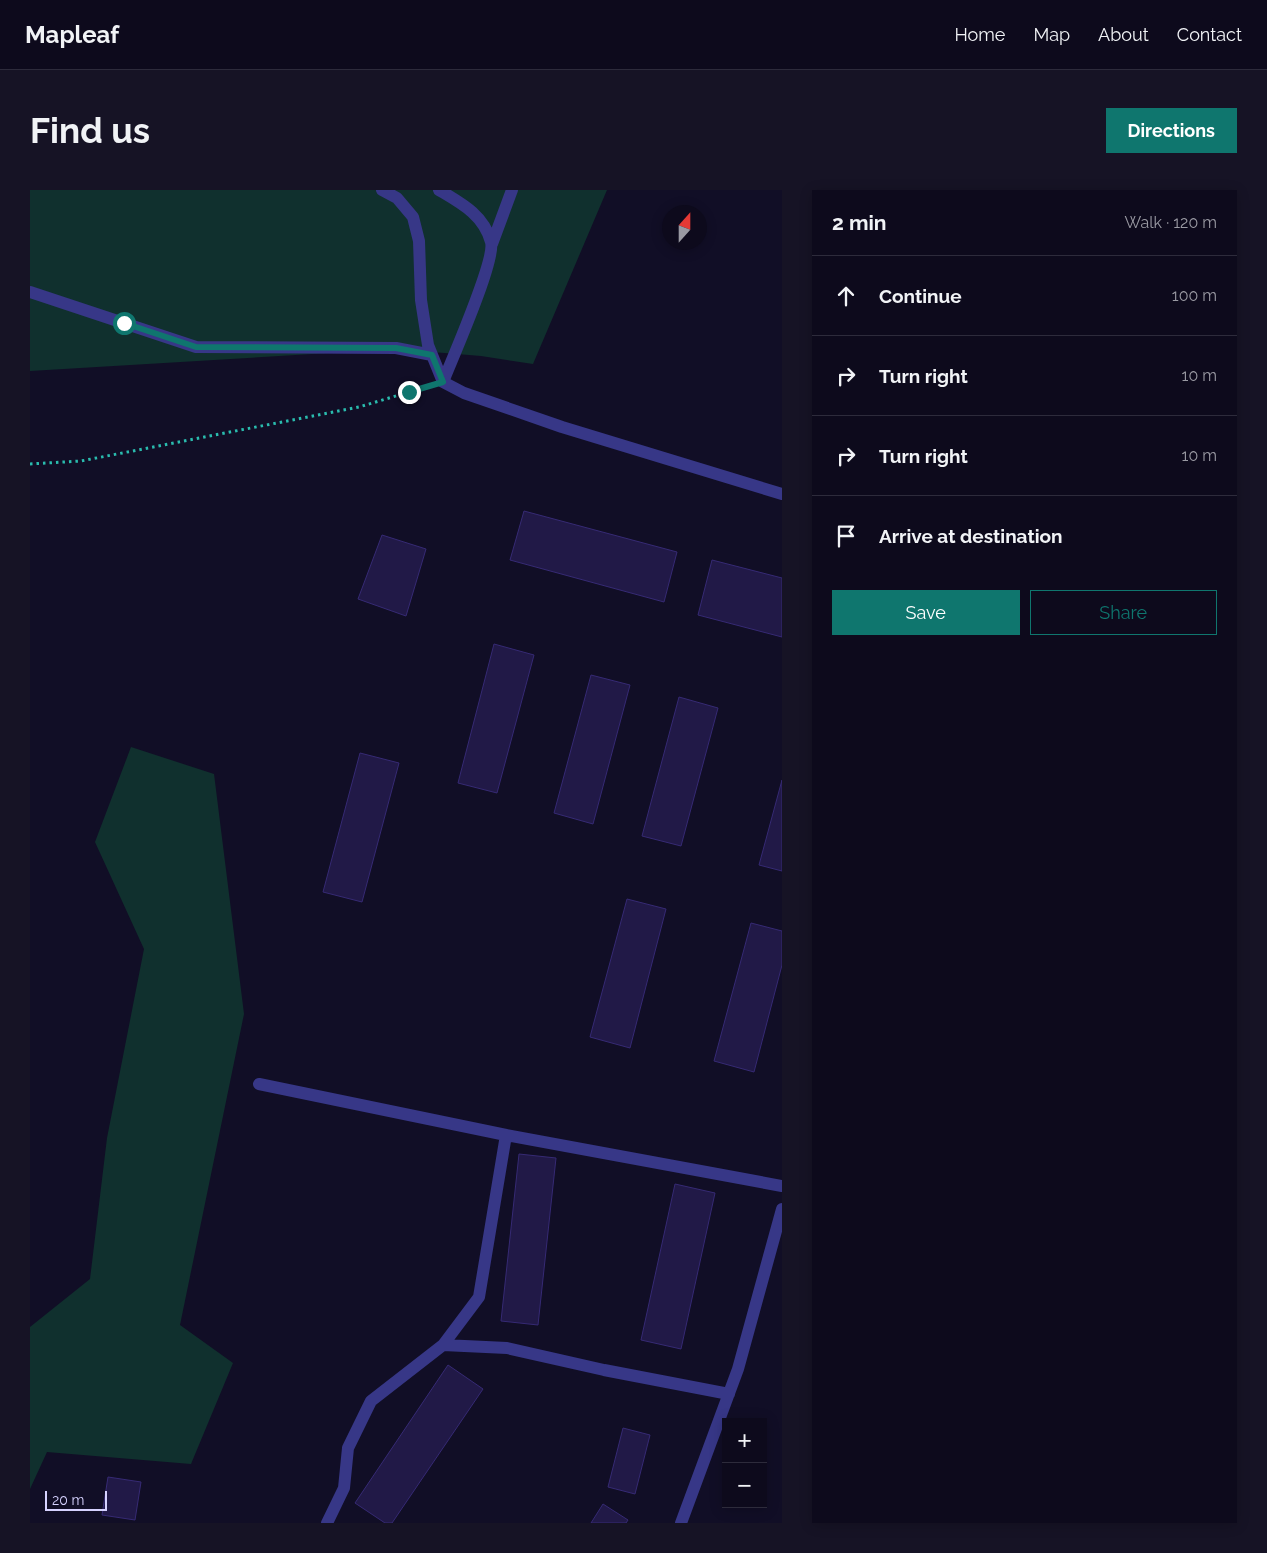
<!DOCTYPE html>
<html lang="en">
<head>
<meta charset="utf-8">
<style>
  :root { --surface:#0d0a1c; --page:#161325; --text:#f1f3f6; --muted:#9a9aa3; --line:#2d2b3b; --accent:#0f766e }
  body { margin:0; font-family:Raleway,sans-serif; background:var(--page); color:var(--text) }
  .controls { position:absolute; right:15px; bottom:15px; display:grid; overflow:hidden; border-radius:0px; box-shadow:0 2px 12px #0003 }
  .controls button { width:45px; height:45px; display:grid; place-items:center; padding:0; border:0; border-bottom:1px solid var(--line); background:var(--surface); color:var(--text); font:25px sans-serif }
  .compass { position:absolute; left:632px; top:15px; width:45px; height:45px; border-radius:50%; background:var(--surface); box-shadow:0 2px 12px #0003; rotate:21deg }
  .scale { position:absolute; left:15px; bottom:12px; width:62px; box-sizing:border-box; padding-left:5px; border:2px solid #d6d2ff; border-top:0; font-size:14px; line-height:18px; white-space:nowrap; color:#d6d2ff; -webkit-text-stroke:4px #110e26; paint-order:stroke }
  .stop { position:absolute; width:15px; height:15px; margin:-11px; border:4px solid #0f766e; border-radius:50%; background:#fff }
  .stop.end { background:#0f766e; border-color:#fff; box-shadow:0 1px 5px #0008 }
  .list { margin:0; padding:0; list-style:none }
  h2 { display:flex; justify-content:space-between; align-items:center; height:65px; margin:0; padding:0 20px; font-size:21px }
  h2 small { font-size:16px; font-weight:400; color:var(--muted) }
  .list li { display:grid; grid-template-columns:32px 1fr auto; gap:15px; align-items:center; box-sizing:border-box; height:80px; padding:0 20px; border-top:1px solid var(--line) }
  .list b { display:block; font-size:19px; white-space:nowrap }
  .list em { font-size:16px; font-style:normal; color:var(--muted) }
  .actions { display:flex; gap:10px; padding:15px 20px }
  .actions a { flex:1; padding:11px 0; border:1px solid var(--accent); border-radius:0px; text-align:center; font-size:18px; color:var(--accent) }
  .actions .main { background:var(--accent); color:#fff }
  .icon { flex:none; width:28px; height:28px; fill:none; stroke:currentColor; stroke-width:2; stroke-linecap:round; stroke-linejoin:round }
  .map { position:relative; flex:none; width:752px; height:1333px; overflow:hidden; border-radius:0px }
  header { display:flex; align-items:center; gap:30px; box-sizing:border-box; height:70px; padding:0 25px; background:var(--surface); border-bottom:1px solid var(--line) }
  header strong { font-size:24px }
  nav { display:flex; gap:28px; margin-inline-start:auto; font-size:18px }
  .intro { display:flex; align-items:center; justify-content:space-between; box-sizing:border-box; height:120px; padding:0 30px }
  h1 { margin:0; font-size:35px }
  .button { padding:12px 22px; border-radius:0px; background:var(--accent); color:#fff; font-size:18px; font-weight:700 }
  main { display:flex; gap:30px; padding:0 30px }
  aside { flex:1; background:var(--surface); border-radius:0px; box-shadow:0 2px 12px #0003 }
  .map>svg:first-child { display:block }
  .green { fill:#10302e }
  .building { fill:#211947; stroke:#362a74 }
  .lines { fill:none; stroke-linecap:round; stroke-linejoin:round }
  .path { stroke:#2abcae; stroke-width:3; stroke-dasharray:2.5 4; stroke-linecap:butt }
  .lane { stroke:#373787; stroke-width:12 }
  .street { stroke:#373787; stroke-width:12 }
  .route { stroke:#0f766e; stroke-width:6 }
</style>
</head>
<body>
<header>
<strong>Mapleaf</strong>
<nav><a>Home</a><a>Map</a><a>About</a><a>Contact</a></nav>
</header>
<div class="intro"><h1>Find us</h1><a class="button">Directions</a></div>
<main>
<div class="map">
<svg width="752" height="1333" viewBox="0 0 752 1333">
  <rect width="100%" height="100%" fill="#110e26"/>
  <path class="green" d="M0 0H577L503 174 451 166 366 159 0 181Z
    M101 557 184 584 214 824 150 1135 203 1173 161 1274 17 1262 0 1299V1137L60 1089 77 948 114 759 65 652Z"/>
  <path class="building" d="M494 321 647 362 634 412 480 370Z
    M352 345 396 359 376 426 328 409Z
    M682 370 752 388V447L668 425Z
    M464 454 504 465 467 603 428 593Z
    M561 485 600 495 563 634 524 623Z
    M649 507 688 518 651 656 612 646Z
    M330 563 369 573 332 712 293 702Z
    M752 590V681L729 675Z
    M597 709 636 719 600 858 560 847Z
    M721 733 752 741V775L724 882 684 871Z
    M489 964 526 968 508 1135 471 1131Z
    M645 994 685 1003 651 1159 611 1150Z
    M418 1175 453 1199 362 1333H355L325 1313Z
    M593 1238 620 1245 605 1304 578 1297Z
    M78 1287 111 1292 105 1330 72 1325Z
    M573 1314 598 1330 596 1333H561Z"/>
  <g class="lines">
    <path class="path" d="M0 274 51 271 329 217 399 196"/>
    <path class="lane" d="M352 0 367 8 383 27 389 51 391 110 398 155 413 192 434 203 532 237 752 304
      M409 0C431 13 454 25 461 52 466 70 422 169 413 192
      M462 54 482 0
      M0 102 166 157 366 158 402 165"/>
    <path class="street" d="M229 894 476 945 449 1107 413 1155 341 1211 318 1258 314 1298 297 1333
      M476 945 752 996
      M413 1155 477 1158 574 1180 699 1204
      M651 1333 708 1179 752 1019"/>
  </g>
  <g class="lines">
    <path class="route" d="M94 133 166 157 366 158 402 165 413 192 379 202"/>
  </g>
</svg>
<div class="controls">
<button>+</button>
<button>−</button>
</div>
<svg class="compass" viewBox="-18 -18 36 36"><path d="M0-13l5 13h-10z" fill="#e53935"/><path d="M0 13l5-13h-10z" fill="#9a9aa3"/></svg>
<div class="scale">20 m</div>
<div class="stop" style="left:94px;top:133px"></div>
<div class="stop end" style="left:379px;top:202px"></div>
</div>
<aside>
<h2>2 min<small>Walk · 120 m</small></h2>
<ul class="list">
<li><svg class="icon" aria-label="ahead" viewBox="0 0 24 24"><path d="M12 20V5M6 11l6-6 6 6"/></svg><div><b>Continue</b></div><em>100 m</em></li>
<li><svg class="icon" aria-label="right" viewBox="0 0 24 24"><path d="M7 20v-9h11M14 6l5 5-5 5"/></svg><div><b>Turn right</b></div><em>10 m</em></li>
<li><svg class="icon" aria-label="right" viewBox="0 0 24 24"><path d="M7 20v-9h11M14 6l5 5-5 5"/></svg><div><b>Turn right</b></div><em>10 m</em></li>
<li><svg class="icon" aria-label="arrive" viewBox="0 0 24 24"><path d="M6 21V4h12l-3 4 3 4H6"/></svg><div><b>Arrive at destination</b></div></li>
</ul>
<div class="actions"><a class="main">Save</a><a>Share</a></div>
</aside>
</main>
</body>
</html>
